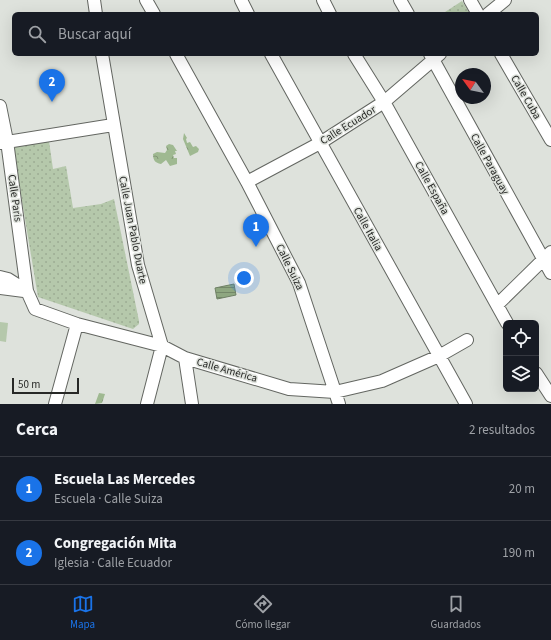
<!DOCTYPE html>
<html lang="es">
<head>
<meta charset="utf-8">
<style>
  :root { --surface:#171b24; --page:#242831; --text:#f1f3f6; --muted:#9ea1a6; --line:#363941; --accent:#1a73e8 }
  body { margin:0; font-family:"Source Sans 3",sans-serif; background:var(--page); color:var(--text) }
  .controls { position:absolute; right:12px; bottom:12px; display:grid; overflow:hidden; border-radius:6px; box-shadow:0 4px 16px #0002 }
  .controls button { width:36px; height:36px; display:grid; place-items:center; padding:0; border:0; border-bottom:1px solid var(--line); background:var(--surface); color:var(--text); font:20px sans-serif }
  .compass { position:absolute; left:455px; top:68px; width:36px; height:36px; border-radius:50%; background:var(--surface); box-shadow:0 4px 16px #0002; rotate:303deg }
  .scale { position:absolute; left:12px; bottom:10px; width:67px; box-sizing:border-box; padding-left:4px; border:2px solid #272826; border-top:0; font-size:11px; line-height:14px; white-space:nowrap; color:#272826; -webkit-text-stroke:3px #dee2dc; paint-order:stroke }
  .you { position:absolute; left:244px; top:278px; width:14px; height:14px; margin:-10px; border:3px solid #fff; border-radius:50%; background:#1a73e8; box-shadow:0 0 0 6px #1a73e833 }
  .badge { display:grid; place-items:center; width:26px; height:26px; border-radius:50%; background:var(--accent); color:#fff; font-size:13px; font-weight:700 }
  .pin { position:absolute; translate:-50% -33px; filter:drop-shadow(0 1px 2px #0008) }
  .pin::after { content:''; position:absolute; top:21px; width:14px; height:12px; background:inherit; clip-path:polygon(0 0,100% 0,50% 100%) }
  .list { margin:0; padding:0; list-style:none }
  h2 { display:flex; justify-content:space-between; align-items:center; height:52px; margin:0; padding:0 16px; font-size:17px }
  h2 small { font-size:13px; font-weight:400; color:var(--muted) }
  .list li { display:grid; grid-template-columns:26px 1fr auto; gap:12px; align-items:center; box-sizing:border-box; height:64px; padding:0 16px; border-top:1px solid var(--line) }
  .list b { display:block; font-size:15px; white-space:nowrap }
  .list p { margin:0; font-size:13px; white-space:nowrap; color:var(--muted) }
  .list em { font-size:13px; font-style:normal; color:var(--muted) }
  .icon { flex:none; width:22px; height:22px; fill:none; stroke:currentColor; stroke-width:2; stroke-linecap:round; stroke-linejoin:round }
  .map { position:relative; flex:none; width:551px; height:404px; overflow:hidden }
  .search { position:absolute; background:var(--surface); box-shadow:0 4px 16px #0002; left:12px; right:12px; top:12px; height:44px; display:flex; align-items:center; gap:10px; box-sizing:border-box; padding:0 14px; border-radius:6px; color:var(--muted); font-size:15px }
  .sheet { height:180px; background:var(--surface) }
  nav { display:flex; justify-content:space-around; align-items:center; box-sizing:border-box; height:56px; border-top:1px solid var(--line); background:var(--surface); font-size:11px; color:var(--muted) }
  nav a { display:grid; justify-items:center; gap:2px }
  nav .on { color:var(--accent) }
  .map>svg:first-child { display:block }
  .grass { fill:url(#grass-dots) }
  .forest { fill:url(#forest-crowns) }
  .park { fill:#b5c8ab }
  .water { fill:url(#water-rules); stroke:#6f8165 }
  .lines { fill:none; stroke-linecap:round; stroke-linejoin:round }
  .minor-casing { stroke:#636661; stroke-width:14 }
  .minor { stroke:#fff; stroke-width:12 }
  .labels { text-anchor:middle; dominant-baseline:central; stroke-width:3; stroke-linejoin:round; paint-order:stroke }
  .street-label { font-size:11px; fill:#272826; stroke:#dee2dc }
</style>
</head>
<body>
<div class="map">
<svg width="551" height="404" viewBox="0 0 551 404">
  <defs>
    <pattern id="grass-dots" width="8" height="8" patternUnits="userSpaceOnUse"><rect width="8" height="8" fill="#b5c8ab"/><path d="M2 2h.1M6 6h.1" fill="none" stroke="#9cac93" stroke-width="1.8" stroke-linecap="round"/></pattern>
    <pattern id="forest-crowns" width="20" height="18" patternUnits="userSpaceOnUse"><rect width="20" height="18" fill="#9fb991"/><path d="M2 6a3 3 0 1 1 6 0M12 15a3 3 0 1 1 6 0" fill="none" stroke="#829676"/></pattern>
    <pattern id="water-rules" width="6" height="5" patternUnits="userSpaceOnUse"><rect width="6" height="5" fill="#8ea780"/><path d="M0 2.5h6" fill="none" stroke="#748869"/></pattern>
  </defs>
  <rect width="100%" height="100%" fill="#dee2dc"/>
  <path class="grass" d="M462 1 470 14H446L445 12Z
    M49 141 53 169 66 166 73 208 101 204 114 199 139 321V324L133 329 38 297 13 147Z"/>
  <path class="forest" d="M184 133 187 138 186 139 187 143 190 142 193 147 196 146 199 149 198 152 190 156 183 139Z
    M169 144 173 145 177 151H175L176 154 173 155 174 158H177V164L170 166 166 160 161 164C155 163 153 160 153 154L157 152 165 153 167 150 166 146Z
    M99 393 105 394 102 403 95 404Z"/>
  <path class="park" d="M0 322 8 323 6 342 0 341Z"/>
  <path class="water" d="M234 284 236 295 217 299 215 288Z"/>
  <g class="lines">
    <defs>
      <path id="minor" d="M94 0 96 14
        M146 0 154 14
        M241 0 248 14
        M323 0 330 14
        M400 0 408 14
        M470 0 478 14
        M488 14 505 0
        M102 54 138 265 162 346 147 404
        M176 54 247 182 299 283 339 404
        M271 54 466 404
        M354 54 384 102 507 323
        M430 54 551 273
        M501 54 551 140
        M0 106 7 141 27 291 35 309 77 324 162 346 185 358 289 389 335 392 382 381 439 356 467 340
        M0 143 113 125
        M247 182 320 143 384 102 440 54
        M0 277 8 279 27 291
        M0 288 24 291
        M497 305 551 252
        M185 358 192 404
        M536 373 551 396
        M55 404 77 324"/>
    </defs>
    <use href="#minor" class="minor-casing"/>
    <use href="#minor" class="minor"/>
  </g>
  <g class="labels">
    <g class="street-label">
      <text transform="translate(526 97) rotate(60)">Calle Cuba</text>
      <text transform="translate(348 125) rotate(-32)">Calle Ecuador</text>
      <text transform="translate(490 164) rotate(61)">Calle Paraguay</text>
      <text transform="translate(432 188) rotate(61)">Calle España</text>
      <text transform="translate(15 198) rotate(82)">Calle Paris</text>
      <text transform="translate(368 229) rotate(61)">Calle Italia</text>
      <text transform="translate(133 230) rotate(79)">Calle Juan Pablo Duarte</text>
      <text transform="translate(290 267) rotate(64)">Calle Suiza</text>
      <text transform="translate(227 370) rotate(16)">Calle América</text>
    </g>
  </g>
</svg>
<div class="controls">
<button><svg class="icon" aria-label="locate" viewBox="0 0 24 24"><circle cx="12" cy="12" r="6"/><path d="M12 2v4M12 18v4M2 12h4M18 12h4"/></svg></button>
<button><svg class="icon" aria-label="layers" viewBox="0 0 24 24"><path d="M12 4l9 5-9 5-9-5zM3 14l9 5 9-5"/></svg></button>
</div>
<svg class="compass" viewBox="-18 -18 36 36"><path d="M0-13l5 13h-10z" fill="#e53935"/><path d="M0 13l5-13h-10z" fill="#9ea1a6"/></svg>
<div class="scale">50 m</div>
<div class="you"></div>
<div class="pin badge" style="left:256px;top:247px">1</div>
<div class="pin badge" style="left:52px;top:102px">2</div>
<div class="search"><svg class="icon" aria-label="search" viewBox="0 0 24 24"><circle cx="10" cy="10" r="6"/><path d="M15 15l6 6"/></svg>Buscar aquí</div>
</div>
<section class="sheet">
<h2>Cerca<small>2 resultados</small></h2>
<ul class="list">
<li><span class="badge">1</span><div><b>Escuela Las Mercedes</b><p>Escuela · Calle Suiza</p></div><em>20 m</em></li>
<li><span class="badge">2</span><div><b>Congregación Mita</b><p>Iglesia · Calle Ecuador</p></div><em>190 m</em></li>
</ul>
</section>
<nav>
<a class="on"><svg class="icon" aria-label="map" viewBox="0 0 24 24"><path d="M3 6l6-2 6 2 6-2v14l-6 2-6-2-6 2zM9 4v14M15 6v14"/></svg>Mapa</a>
<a><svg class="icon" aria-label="directions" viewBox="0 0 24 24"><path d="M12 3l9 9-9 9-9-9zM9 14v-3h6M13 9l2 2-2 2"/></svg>Cómo llegar</a>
<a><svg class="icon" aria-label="saved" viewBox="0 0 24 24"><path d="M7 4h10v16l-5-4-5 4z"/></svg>Guardados</a>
</nav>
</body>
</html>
